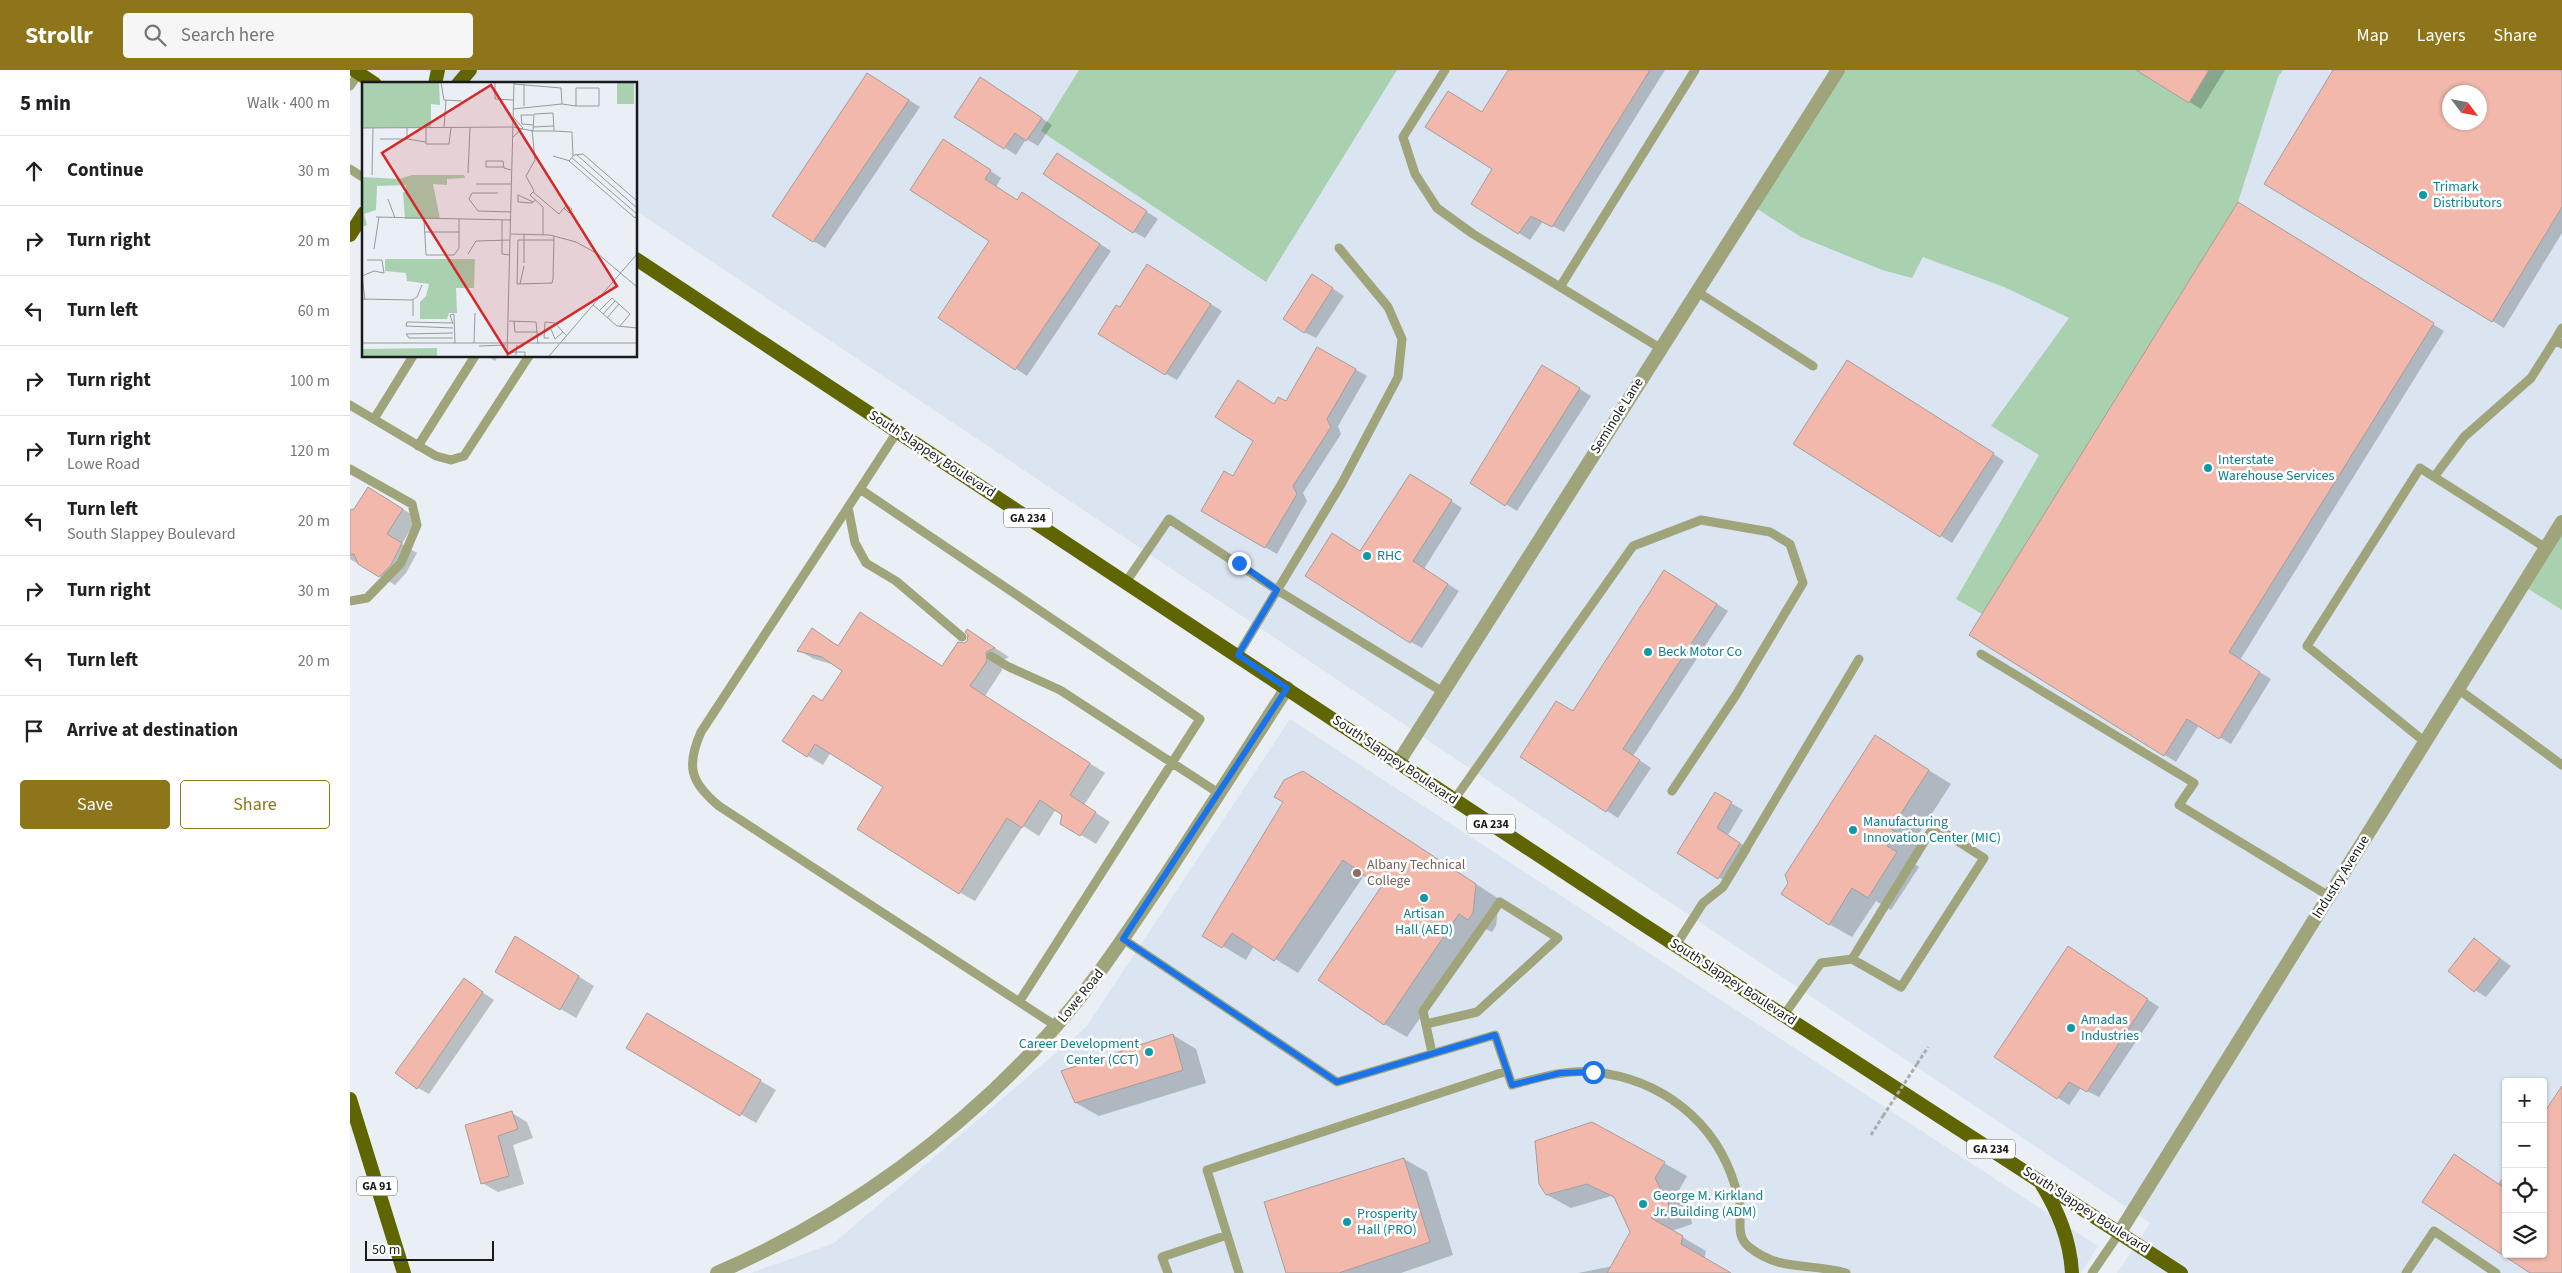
<!DOCTYPE html>
<html lang="en">
<head>
<meta charset="utf-8">
<style>
  :root { --surface:#fff; --page:#f6f6f6; --text:#202124; --muted:#757577; --line:#e0e0e0; --accent:#8e751a }
  body { margin:0; font-family:"Source Sans 3",sans-serif; background:var(--page); color:var(--text) }
  .controls { position:absolute; right:15px; bottom:15px; display:grid; overflow:hidden; border-radius:5px; box-shadow:0 1px 4px #0004 }
  .controls button { width:45px; height:45px; display:grid; place-items:center; padding:0; border:0; border-bottom:1px solid var(--line); background:var(--surface); color:var(--text); font:25px sans-serif }
  .compass { position:absolute; left:2092px; top:15px; width:45px; height:45px; border-radius:50%; background:var(--surface); box-shadow:0 1px 4px #0004; rotate:122deg }
  .scale { position:absolute; left:15px; bottom:12px; width:129px; box-sizing:border-box; padding-left:5px; border:2px solid #181a1c; border-top:0; font-size:14px; line-height:18px; white-space:nowrap; color:#181a1c; -webkit-text-stroke:4px #fff; paint-order:stroke }
  .stop { position:absolute; width:15px; height:15px; margin:-11px; border:4px solid #1a73e8; border-radius:50%; background:#fff }
  .stop.end { background:#1a73e8; border-color:#fff; box-shadow:0 1px 5px #0008 }
  .list { margin:0; padding:0; list-style:none }
  h2 { display:flex; justify-content:space-between; align-items:center; height:65px; margin:0; padding:0 20px; font-size:21px }
  h2 small { font-size:16px; font-weight:400; color:var(--muted) }
  .list li { display:grid; grid-template-columns:32px 1fr auto; gap:15px; align-items:center; box-sizing:border-box; height:70px; padding:0 20px; border-top:1px solid var(--line) }
  .list b { display:block; font-size:19px; white-space:nowrap }
  .list p { margin:0; font-size:16px; white-space:nowrap; color:var(--muted) }
  .list em { font-size:16px; font-style:normal; color:var(--muted) }
  .actions { display:flex; gap:10px; padding:15px 20px }
  .actions a { flex:1; padding:11px 0; border:1px solid var(--accent); border-radius:5px; text-align:center; font-size:18px; color:var(--accent) }
  .actions .main { background:var(--accent); color:#fff }
  .icon { flex:none; width:28px; height:28px; fill:none; stroke:currentColor; stroke-width:2; stroke-linecap:round; stroke-linejoin:round }
  .map { position:relative; flex:none; width:2212px; height:1203px; overflow:hidden }
  header { display:flex; align-items:center; gap:30px; box-sizing:border-box; height:70px; padding:0 25px; background:var(--accent); color:#fff }
  header strong { font-size:24px }
  nav { display:flex; gap:28px; margin-inline-start:auto; font-size:18px }
  .search { width:350px; height:45px; background:var(--page); display:flex; align-items:center; gap:12px; box-sizing:border-box; padding:0 18px; border-radius:5px; color:var(--muted); font-size:19px }
  main { display:flex }
  aside { flex:1; background:var(--surface) }
  .map>svg:first-child { display:block }
  .built { fill:#dbe5f2; fill-rule:evenodd }
  .green { fill:#a9d1af }
  .shadow { fill:#0003; fill-rule:evenodd }
  .building { fill:#f1b8ab; stroke:#a69d9b; fill-rule:evenodd }
  .lines { fill:none; stroke-linecap:round; stroke-linejoin:round }
  .path { stroke:#a7acb1; stroke-width:3; stroke-dasharray:4 2.5; stroke-linecap:butt }
  .service { stroke:#9fa47b; stroke-width:9 }
  .minor { stroke:#9fa47b; stroke-width:14 }
  .primary { stroke:#5f6500; stroke-width:14 }
  .path-bridge { stroke:#a7acb1; stroke-width:3; stroke-dasharray:4 2.5; stroke-linecap:butt }
  .route { stroke:#1a73e8; stroke-width:6 }
  .culture-dot { fill:#0f9aa8; stroke:#fff; stroke-width:2 }
  .education-dot { fill:#8d6e63; stroke:#fff; stroke-width:2 }
  .labels { text-anchor:middle; dominant-baseline:central; stroke-width:5; stroke-linejoin:round; paint-order:stroke }
  .shield { fill:#fff; stroke:#5d5f60; stroke-width:1 }
  .shield-label { font-size:12px; font-weight:bold; fill:#181a1c }
  .culture-label { font-size:14px; fill:#0d838f; stroke:#fff; text-anchor:start }
  .street-label { font-size:14px; fill:#181a1c; stroke:#fff }
  .education-label { font-size:14px; fill:#785e54; stroke:#fff; text-anchor:start }
  .inset-road { fill:none; stroke:#959a9e; stroke-width:1 }
  .view { fill:#d62828; fill-opacity:0.15; stroke:#d62828; stroke-width:2.5 }
  .inset-edge { fill:none; stroke:#181a1c; stroke-width:2.5 }
</style>
</head>
<body>
<header>
<strong>Strollr</strong>
<div class="search"><svg class="icon" aria-label="search" viewBox="0 0 24 24"><circle cx="10" cy="10" r="6"/><path d="M15 15l6 6"/></svg>Search here</div>
<nav><a>Map</a><a>Layers</a><a>Share</a></nav>
</header>
<main>
<aside>
<h2>5 min<small>Walk · 400 m</small></h2>
<ul class="list">
<li><svg class="icon" aria-label="ahead" viewBox="0 0 24 24"><path d="M12 20V5M6 11l6-6 6 6"/></svg><div><b>Continue</b></div><em>30 m</em></li>
<li><svg class="icon" aria-label="right" viewBox="0 0 24 24"><path d="M7 20v-9h11M14 6l5 5-5 5"/></svg><div><b>Turn right</b></div><em>20 m</em></li>
<li><svg class="icon" aria-label="left" viewBox="0 0 24 24"><path d="M17 20v-9H6M10 6l-5 5 5 5"/></svg><div><b>Turn left</b></div><em>60 m</em></li>
<li><svg class="icon" aria-label="right" viewBox="0 0 24 24"><path d="M7 20v-9h11M14 6l5 5-5 5"/></svg><div><b>Turn right</b></div><em>100 m</em></li>
<li><svg class="icon" aria-label="right" viewBox="0 0 24 24"><path d="M7 20v-9h11M14 6l5 5-5 5"/></svg><div><b>Turn right</b><p>Lowe Road</p></div><em>120 m</em></li>
<li><svg class="icon" aria-label="left" viewBox="0 0 24 24"><path d="M17 20v-9H6M10 6l-5 5 5 5"/></svg><div><b>Turn left</b><p>South Slappey Boulevard</p></div><em>20 m</em></li>
<li><svg class="icon" aria-label="right" viewBox="0 0 24 24"><path d="M7 20v-9h11M14 6l5 5-5 5"/></svg><div><b>Turn right</b></div><em>30 m</em></li>
<li><svg class="icon" aria-label="left" viewBox="0 0 24 24"><path d="M17 20v-9H6M10 6l-5 5 5 5"/></svg><div><b>Turn left</b></div><em>20 m</em></li>
<li><svg class="icon" aria-label="arrive" viewBox="0 0 24 24"><path d="M6 21V4h12l-3 4 3 4H6"/></svg><div><b>Arrive at destination</b></div></li>
</ul>
<div class="actions"><a class="main">Save</a><a>Share</a></div>
</aside>
<div class="map">
<svg width="2212" height="1203" viewBox="0 0 2212 1203">
  <rect width="100%" height="100%" fill="#e9eff5"/>
  <path class="built" d="M75 0H2212V452L2173 515 2212 540V1203H1767L1800 1153 286 141V14H96ZM2100 22H2130V52H2100ZM2156 1012H2193V1184H2156Z
    M940 649 1748 1176 1731 1203H401L484 1173 736 957Z"/>
  <path class="green" d="M729 0H1047L916 212 691 61Z
    M1488 0H1786L1839 33 1859 0H1933L1928 7 1888 132 1632 544 1606 529 1689 385 1641 356 1719 248 1654 217 1573 187 1562 208 1532 200 1451 167 1401 135Z
    M2212 452V540L2172 515Z"/>
  <path class="shadow" d="M1159 0H1315L1214 162 1193 151 1180 170 1123 134 1144 99 1132 43Z
    M1788 0H1875L1851 39Z
    M1984 0H2212V163L2154 258 1916 113ZM2100 22H2130V52H2100Z
    M529 11 570 37 475 178 463 171Z
    M642 15 702 55 688 76 676 69 666 85 606 46Z
    M605 77 651 108 646 117 667 131 673 123 761 181 677 306 589 248 641 171Z
    M719 91 808 149 795 168 784 162Z
    M1900 140 2094 261 1890 590 1921 609 1881 674 1849 655 1826 692 1621 564Z
    M809 202 872 241 827 310 816 304 771 239Z
    M974 213 994 226 966 268 954 262Z
    M968 278 1017 306 988 356 991 364 953 423 957 431 927 484 852 441 883 407 925 335 936 333Z
    M137 286H148L145 291Z
    M1509 298 1654 391 1602 473 1445 373Z
    M1204 303 1241 326 1167 441 1156 434Z
    M1072 412 1112 438 1074 499 1109 521 1072 578 1061 572 1011 482Z
    M34 427 67 448 52 474 67 483 56 503 45 515 0 489V441Z
    M1326 508 1378 541 1283 686 1301 698 1268 748 1172 686 1223 642Z
    M510 543 593 597 618 571 617 560 659 587 651 591 652 600 635 626 755 703 734 735 760 752 746 774 711 753 714 744 706 739 689 766 673 756 625 831 609 822 535 717 481 682 473 695 458 686 473 632 494 601 485 595 464 589 448 580 463 559 489 576Z
    M1525 667 1601 714 1563 773 1568 776 1559 790 1569 797 1541 840 1526 831 1502 867 1479 854Z
    M953 702 1149 829 1146 856 1142 862 1132 857 1057 967 1034 954 1033 816 1015 804 948 903 904 876 896 890 854 865Z
    M1366 724 1393 740 1378 765 1401 780 1380 814 1329 783Z
    M2125 870 2161 896 2136 927 2125 920Z
    M181 877 244 916 226 948 147 901Z
    M1719 877 1809 937 1749 1027 1731 1018 1719 1035 1708 1028Z
    M114 910 144 930 79 1024 68 1018Z
    M297 944 426 1020 406 1053 278 978Z
    M823 965 846 979 856 1013 749 1046 726 1033Z
    M2212 1018V1203H2182L2074 1131 2148 1114 2156 1103V1184H2193Z
    M162 1043 177 1052 183 1068 163 1075 174 1114 148 1122 132 1113 116 1056Z
    M1054 1089 1077 1102 1103 1185 1051 1203H937Z
    M1314 1093 1337 1106 1328 1122 1334 1134 1340 1138 1342 1154 1322 1161 1356 1181 1354 1189 1379 1203H1228L1263 1196 1281 1162 1265 1129 1261 1126 1221 1138 1197 1125Z"/>
  <path class="building" d="M1158 0H1300L1202 157 1181 146 1168 164 1121 134 1142 99 1075 57 1098 21 1132 42Z
    M1786 0H1859L1839 33Z
    M1983 0H2212V137L2142 252 1914 114ZM2100 22H2130V52H2100Z
    M517 3 559 30 463 172 422 146Z
    M630 7 692 48 676 71 665 63 654 79 604 47Z
    M593 69 641 100 635 109 667 130 672 122 750 174 665 300 588 248 639 171 560 120Z
    M707 83 797 141 783 163 693 104Z
    M1888 132 2084 253 1879 582 1910 602 1869 669 1837 649 1814 686 1619 565Z
    M797 194 861 234 815 305 748 264 766 235 770 237Z
    M962 204 983 218 954 263 933 249Z
    M967 277 1006 299 977 349 981 357 943 416 947 424 915 478 851 441 874 401 883 406 903 371 865 347 888 310 924 334 928 327 936 331Z
    M1497 290 1644 383 1590 467 1443 374Z
    M1192 295 1230 318 1155 436 1120 413Z
    M1060 404 1102 430 1063 491 1098 514 1060 573 955 506 982 463 1010 481Z
    M18 417 53 439 37 464 52 473 41 495 29 507 8 494 4 484 0 485V440L4 439Z
    M1314 500 1367 534 1273 679 1290 690 1256 742 1170 687 1206 631 1223 641Z
    M510 542 592 596 608 572 614 573 617 571 618 565 615 562 617 559 645 578 636 582 637 591 620 616 740 693 720 725 746 742 730 766 710 754 712 745 690 730 672 758 657 748 609 824 507 759 533 717 465 674 457 687 432 671 463 625 472 631 492 601 472 587 447 581 462 558 488 576Z
    M1525 665 1579 700 1541 759 1546 762 1537 776 1547 782 1518 828 1502 818 1479 855 1431 824 1438 813 1435 805Z
    M953 701 1126 814 1123 843 1118 850 1109 844 1034 955 968 910 1031 817 993 790 924 891 882 863 872 878 852 866 933 732 924 727 934 710Z
    M1365 722 1382 732 1367 758 1390 773 1368 809 1327 783Z
    M165 866 229 906 210 940 145 902Z
    M2124 868 2150 889 2124 922 2098 901Z
    M1718 876 1798 929 1737 1022 1719 1012 1707 1029 1644 987Z
    M114 908 133 922 67 1019 45 1003Z
    M297 943 411 1010 390 1046 276 978Z
    M823 964 833 1000 725 1033 711 1001Z
    M2212 1016V1203H2180L2072 1132 2104 1084 2156 1119V1184H2193V1044Z
    M162 1041 168 1059 148 1066 159 1106 131 1114 115 1055Z
    M1242 1052 1315 1092 1305 1108 1311 1120 1317 1123 1319 1141 1301 1148 1333 1166 1331 1174 1381 1203H1257L1280 1162 1264 1127 1237 1114 1196 1125 1189 1114 1185 1071Z
    M1054 1088 1080 1172 989 1203H936L914 1132Z"/>
  <g class="lines">
    <path class="path" d="M1567 994 1578 977
      M1521 1065 1533 1046"/>
    <path class="service" d="M1095 0 1053 67 1065 104 1087 138 1123 164 1310 278
      M0 16 9 3
      M0 99 14 108
      M1210 217 1345 0
      M1346 221 1463 296
      M2205 270 2212 258
      M0 335 86 386 101 390 114 386 179 286
      M24 349 63 286
      M68 376 125 286
      M0 399 62 434 67 455 51 493 17 528 0 531
      M2084 407 2114 367 2181 308 2205 270 2212 274
      M510 419 547 362
      M498 437 505 473 516 493 546 511 612 567
      M776 512 819 449 927 520 1093 622
      M1631 584 1844 713 1829 735 1979 826
      M888 585 992 413 1048 307 1052 269 1038 237 989 178
      M641 586 657 596 710 620 870 724
      M2108 619 2212 695
      M2075 672 1957 576 2070 398 2196 478
      M1104 730 1283 476 1351 450 1420 462 1440 474 1453 513 1386 625 1322 721
      M773 869 987 1012 1145 965 1162 1015C1188 1008 1216 999 1244 1002 1311 1009 1366 1051 1385 1116 1387 1122 1390 1129 1390 1135 1392 1150 1385 1166 1399 1177 1432 1203 1459 1192 1496 1203
      M1326 875 1353 833 1373 817 1509 589
      M669 932 850 649 510 419 351 662C336 696 340 712 369 736L706 956
      M1434 945 1471 893 1502 889 1551 917 1634 788 1584 756 1502 889
      M1076 954 1127 942 1208 868 1150 832 1073 941 1082 983
      M818 1203 812 1187 877 1165
      M889 1203 857 1100 1157 1001
      M1742 1203 1770 1162
      M2056 1203 2084 1161 2146 1203"/>
    <path class="minor" d="M1048 693 1488 0
      M1770 1162 2212 452
      M367 1203C496 1147 613 1061 706 956 745 912 777 863 810 814 853 749 895 683 937 618"/>
    <path class="primary" d="M4 0 25 14
      M85 14 88 0
      M108 14 120 0
      M0 165 14 143
      M286 189 1288 851 1831 1203
      M0 1029 54 1203
      M1691 1113C1708 1141 1720 1169 1722 1203"/>
    <path class="path-bridge" d="M1533 1046 1567 994"/>
  </g>
  <g class="lines">
    <path class="route" d="M889 493 927 520 888 585 937 618 773 869 987 1012 1145 965 1162 1015 1210 1003 1243 1002"/>
  </g>
  <g class="culture-dot">
    <circle cx="2073" cy="125" r="5"/>
    <circle cx="1858" cy="398" r="5"/>
    <circle cx="1017" cy="486" r="5"/>
    <circle cx="1298" cy="582" r="5"/>
    <circle cx="1503" cy="760" r="5"/>
    <circle cx="1074" cy="828" r="5"/>
    <circle cx="1721" cy="958" r="5"/>
    <circle cx="799" cy="982" r="5"/>
    <circle cx="1293" cy="1134" r="5"/>
    <circle cx="997" cy="1152" r="5"/>
  </g>
  <circle class="education-dot" cx="1007" cy="803" r="5"/>
  <g class="labels">
    <g class="shield">
      <rect x="654" y="438.5" width="48" height="19" rx="4"/>
      <rect x="1117" y="744.5" width="48" height="19" rx="4"/>
      <rect x="1617" y="1069.5" width="48" height="19" rx="4"/>
      <rect x="7" y="1106.5" width="40" height="19" rx="4"/>
    </g>
    <g class="shield-label">
      <text x="678" y="448">GA 234</text>
      <text x="1141" y="754">GA 234</text>
      <text x="1641" y="1079">GA 234</text>
      <text x="27" y="1116">GA 91</text>
    </g>
    <g class="culture-label">
      <text x="2083" y="117">Trimark<tspan x="2083" dy="16">Distributors</tspan></text>
      <text x="1868" y="390">Interstate<tspan x="1868" dy="16">Warehouse Services</tspan></text>
      <text x="1027" y="486">RHC</text>
      <text x="1308" y="582">Beck Motor Co</text>
      <text x="1513" y="752">Manufacturing<tspan x="1513" dy="16">Innovation Center (MIC)</tspan></text>
      <text x="1074" y="844" text-anchor="middle">Artisan<tspan x="1074" dy="16">Hall (AED)</tspan></text>
      <text x="1731" y="950">Amadas<tspan x="1731" dy="16">Industries</tspan></text>
      <text x="789" y="974" text-anchor="end">Career Development<tspan x="789" dy="16">Center (CCT)</tspan></text>
      <text x="1303" y="1126">George M. Kirkland<tspan x="1303" dy="16">Jr. Building (ADM)</tspan></text>
      <text x="1007" y="1144">Prosperity<tspan x="1007" dy="16">Hall (PRO)</tspan></text>
    </g>
    <g class="street-label">
      <text transform="translate(1267 346) rotate(-58)">Seminole Lane</text>
      <text transform="translate(582 384) rotate(33)">South Slappey Boulevard</text>
      <text transform="translate(1045 690) rotate(34)">South Slappey Boulevard</text>
      <text transform="translate(1991 807) rotate(-58)">Industry Avenue</text>
      <text transform="translate(1383 912) rotate(33)">South Slappey Boulevard</text>
      <text transform="translate(731 926) rotate(-51)">Lowe Road</text>
      <text transform="translate(1736 1140) rotate(33)">South Slappey Boulevard</text>
    </g>
    <g class="education-label">
      <text x="1017" y="795">Albany Technical<tspan x="1017" dy="16">College</tspan></text>
    </g>
  </g>
  <g transform="translate(12 12)">
    <rect width="275" height="275" fill="#e9eff5"/>
    <path d="M0 1H77L78 23 69 22V46H0ZM255 1H272V22H255ZM50 93H102L103 96 85 97V103L71 102 78 137H43L41 110H44V103L15 104 14 128 2 132 5 143 0 145V95L37 97ZM23 177H113L112 206H94L95 231H87L85 237H58V220L64 214 67 202 45 199 44 191 23 189ZM75 266V274H0V267Z" fill="#a9d1af"/>
    <path class="inset-road" d="M79 1 82 18 100 19M133 1V17L152 18M152 2 199 6 200 22 214 24H237V6H214V24M162 24V2M151 27 200 22M171 33H159L160 42 171 43M171 45 192 44M0 46 151 45 171 49H192L191 31 172 32 171 49M45 46V57L64 60M64 46V62H87L89 46M82 46 84 18M170 48 173 78 164 94 172 109 168 113 181 125V153M192 49 210 50 211 74M151 55 161 46 152 36M18 57H45M215 73 275 126M191 74 208 79M210 76 275 132M141 85H124V79H141L142 86 149 88M106 91 108 46M10 93 11 46M114 102H149M171 110 197 132 202 126 205 123 210 127 207 131 202 126M136 111H110L107 117 116 129 149 130M26 117 33 136M275 119 221 72 212 73 207 79 273 136 275 133M171 120 156 113V120L170 121 171 120 174 118M14 135 148 138M62 137 64 173H92L97 166V137M140 138V172L148 173M62 150H97M149 152 188 153 214 160 236 172 275 205M162 152V181M192 158H156L155 202 190 201 191 197 192 154M12 167 17 135M106 172 114 159 148 158M158 202 162 184M0 217 50 218 55 215 60 203M3 218 0 194 12 189 22 191 20 178H5M231 223 255 244 275 246M237 229 250 216 268 232 258 244M241 232 253 219M51 234V218M245 236 257 222M147 239 174 240 176 262M152 239 153 250H176M91 241 45 240 44 244 91 246M91 242 88 233 92 232 93 261M189 247 193 257 201 250 205 254M91 256H47L44 252 91 251M187 256H182L183 240 193 241 201 250M0 261H275M112 261 113 231M117 264 144 263M145 271 154 270 155 263M154 273V270H163V274M145 274 152 1M187 274 275 172"/>
    <path class="view" d="M129 3 255 204 146 272 20 71Z"/>
    <rect width="275" height="275" class="inset-edge"/>
  </g>
</svg>
<div class="controls">
<button>+</button>
<button>−</button>
<button><svg class="icon" aria-label="locate" viewBox="0 0 24 24"><circle cx="12" cy="12" r="6"/><path d="M12 2v4M12 18v4M2 12h4M18 12h4"/></svg></button>
<button><svg class="icon" aria-label="layers" viewBox="0 0 24 24"><path d="M12 4l9 5-9 5-9-5zM3 14l9 5 9-5"/></svg></button>
</div>
<svg class="compass" viewBox="-18 -18 36 36"><path d="M0-13l5 13h-10z" fill="#e53935"/><path d="M0 13l5-13h-10z" fill="#757577"/></svg>
<div class="scale">50 m</div>
<div class="stop" style="left:1243px;top:1002px"></div>
<div class="stop end" style="left:889px;top:493px"></div>
</div>
</main>
</body>
</html>
